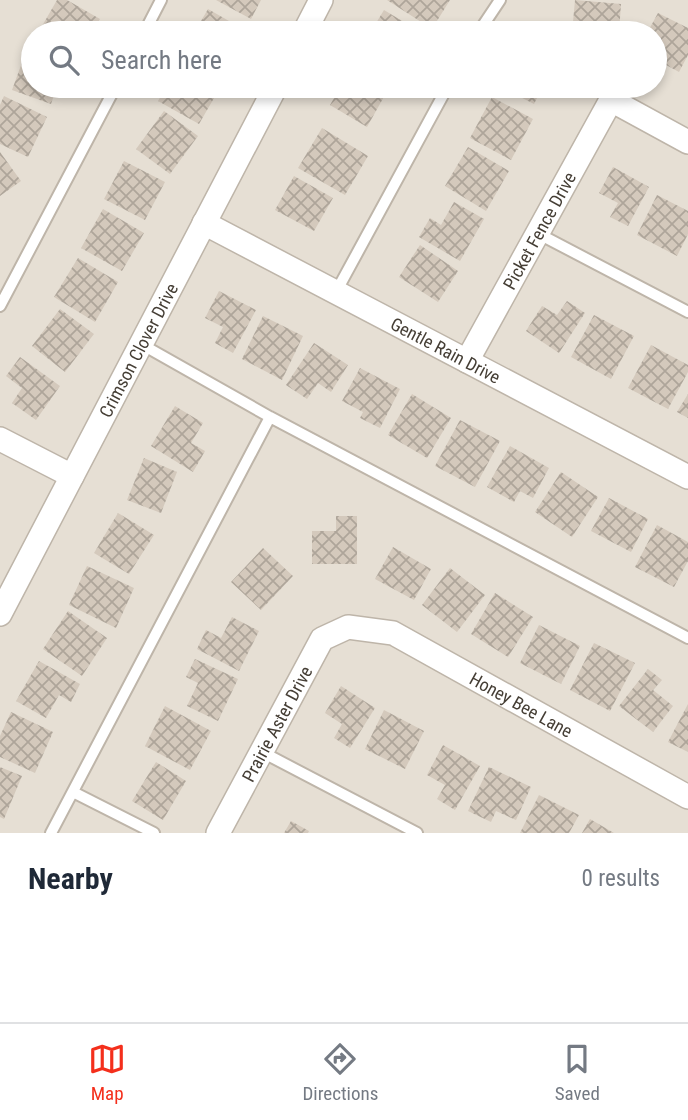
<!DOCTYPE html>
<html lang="en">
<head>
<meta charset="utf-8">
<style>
  :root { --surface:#fff; --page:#f2f2f3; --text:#1f2937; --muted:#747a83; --line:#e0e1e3; --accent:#f42f1c }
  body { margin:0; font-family:"Roboto Condensed",sans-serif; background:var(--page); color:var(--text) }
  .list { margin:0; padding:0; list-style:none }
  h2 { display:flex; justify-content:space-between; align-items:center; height:91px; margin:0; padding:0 28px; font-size:30px }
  h2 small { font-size:23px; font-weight:400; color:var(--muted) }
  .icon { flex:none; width:38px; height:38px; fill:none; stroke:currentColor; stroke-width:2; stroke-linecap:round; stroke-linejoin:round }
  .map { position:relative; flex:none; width:688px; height:833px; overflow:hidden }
  .search { position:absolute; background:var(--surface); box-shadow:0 4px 10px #0003; left:21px; right:21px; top:21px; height:77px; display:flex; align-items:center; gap:18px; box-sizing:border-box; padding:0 24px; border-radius:38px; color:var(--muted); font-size:26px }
  .sheet { height:189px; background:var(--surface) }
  nav { display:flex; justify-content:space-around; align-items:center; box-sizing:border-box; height:98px; border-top:2px solid var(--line); background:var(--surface); font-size:19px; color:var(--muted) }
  nav a { display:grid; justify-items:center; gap:4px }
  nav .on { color:var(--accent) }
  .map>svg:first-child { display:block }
  .residential { fill:#e6dfd4; fill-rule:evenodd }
  .building { fill:url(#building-cross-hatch) }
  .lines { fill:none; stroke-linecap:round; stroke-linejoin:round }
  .service-casing { stroke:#beb5a9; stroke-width:14 }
  .minor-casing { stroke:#beb5a9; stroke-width:26 }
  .service { stroke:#fff; stroke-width:10 }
  .minor { stroke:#fff; stroke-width:23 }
  .labels { text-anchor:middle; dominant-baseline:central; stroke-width:7; stroke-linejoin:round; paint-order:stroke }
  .street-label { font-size:18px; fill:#453e35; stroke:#fff }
</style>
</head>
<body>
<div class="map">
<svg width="688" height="833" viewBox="0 0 688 833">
  <defs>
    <pattern id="building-cross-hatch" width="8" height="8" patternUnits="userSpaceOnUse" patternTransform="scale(1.75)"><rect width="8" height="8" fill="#d4c9bc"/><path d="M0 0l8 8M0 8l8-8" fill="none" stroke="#aea59a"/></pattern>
  </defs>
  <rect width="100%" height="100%" fill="#f2eee6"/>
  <path class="residential" d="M0 0H688V833H0ZM33 33H655V86H33Z"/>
  <path class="building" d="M57 0H67L100 19 92 33H38Z
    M216 0H261L251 19Z
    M387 0H450L432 29Z
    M575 0 621 4 619 33H572Z
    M208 9 250 33H194Z
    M384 10 422 33H370Z
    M658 13 688 28V55L679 72 655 59V33H647Z
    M28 46 33 48V86H57L51 104 12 90Z
    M167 86H221L199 124 158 101Z
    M341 86H390L367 127 330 105Z
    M499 86H543L534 104Z
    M4 96 47 117 28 157 0 144V105Z
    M492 97 533 119 511 160 470 138Z
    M164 111 198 136 170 174 136 149Z
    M322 128 368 156 345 195 298 168Z
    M468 147 509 171 486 211 445 186Z
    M0 152 21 181 0 196Z
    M124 161 165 182 145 220 104 199Z
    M613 167 649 187 628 226 610 217 618 203 599 193Z
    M294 176 333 198 314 231 275 210Z
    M657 195 688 211V234L677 256 637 235Z
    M454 202 484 219 460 261 419 237 430 218 441 225Z
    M103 209 144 233 122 271 81 248Z
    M420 245 458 271 438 302 399 277Z
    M78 258 118 282 95 322 54 297Z
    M219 291 256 310 233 353 215 343 223 327 205 318Z
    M567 301 585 313 559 353 526 331 542 306 557 315Z
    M60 309 94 334 65 372 32 346Z
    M594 315 634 336 611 379 571 357Z
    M263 316 303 336 282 380 242 359Z
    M314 343 348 365 331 392 318 383 307 399 286 385Z
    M651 345 688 365V372L668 409 628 388Z
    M20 357 60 386 36 420 12 403 22 388 6 376Z
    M360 368 400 389 380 428 360 418 363 412 342 401Z
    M412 394 451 418 427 458 388 435Z
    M688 394V418L677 412Z
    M175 406 203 423 191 443 205 451 193 472 151 446Z
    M460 420 500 441 475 487 435 466Z
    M510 446 549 468 533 498 520 491 514 502 487 487Z
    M144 458 177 472 161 513 127 500Z
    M561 472 598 497 572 537 535 512Z
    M609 498 648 519 631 552 591 531Z
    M118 513 154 535 129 574 94 553Z
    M336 516H357V564H312V531H336Z
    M657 525 688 542V561L674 587 635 567Z
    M393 547 431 569 414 600 375 579Z
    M263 548 293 576 261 610 231 582Z
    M87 566 134 588 116 628 69 605Z
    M450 568 485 595 457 632 422 605Z
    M495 593 533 617 508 657 471 634Z
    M68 611 107 638 82 676 43 649Z
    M232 617 259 631 239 671 197 649 206 630 221 638Z
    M539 625 580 646 561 684 520 663Z
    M594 643 635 663 610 711 570 690Z
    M195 659 238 679 218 721 187 706 198 683 186 677Z
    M39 661 80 684 71 702 59 695 46 718 16 701Z
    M648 669 662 680 653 690 673 706 653 732 619 706Z
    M341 686 375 708 350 748 334 738 342 724 325 713Z
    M688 704V752L668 742Z
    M165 706 211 731 190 770 145 746Z
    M384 710 424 731 405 769 365 749Z
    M11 712 53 732 35 773 0 757V736Z
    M443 745 480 766 455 810 437 799 445 785 427 775Z
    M156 762 186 781 163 820 132 801Z
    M0 767 22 776 4 819 0 817Z
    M489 767 531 787 516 820 496 811 491 822 468 811Z
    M539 795 579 815 569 833H520Z
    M590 819 614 833H582Z
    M291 821 309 831 308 833H284Z"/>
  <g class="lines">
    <defs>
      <path id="service" d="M144 33 161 0
        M478 33 500 0
        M537 233 688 312
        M336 292 448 86
        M0 306 116 86
        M141 344 270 417 688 638
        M262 752 417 833
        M73 792 154 833
        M51 833 270 417"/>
      <g id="minor">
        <path d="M304 33 321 0"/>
        <path id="s1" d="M204 223 688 477"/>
        <path id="s2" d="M467 361 611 100 688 142"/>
        <path d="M0 439 72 476"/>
        <path id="s3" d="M0 614 276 86"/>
        <path id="s4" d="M218 833 322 639 348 627 393 633 688 797"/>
      </g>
    </defs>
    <use href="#service" class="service-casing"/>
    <use href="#minor" class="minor-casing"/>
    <use href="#service" class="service"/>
    <use href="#minor" class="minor"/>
  </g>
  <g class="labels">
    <g class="street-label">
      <text stroke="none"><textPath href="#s2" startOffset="149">Picket Fence Drive</textPath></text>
      <text stroke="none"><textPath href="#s3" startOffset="298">Crimson Clover Drive</textPath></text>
      <text stroke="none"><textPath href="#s1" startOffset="273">Gentle Rain Drive</textPath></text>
      <text stroke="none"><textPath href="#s4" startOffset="441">Honey Bee Lane</textPath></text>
      <text stroke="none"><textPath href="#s4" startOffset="124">Prairie Aster Drive</textPath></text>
    </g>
  </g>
</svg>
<div class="search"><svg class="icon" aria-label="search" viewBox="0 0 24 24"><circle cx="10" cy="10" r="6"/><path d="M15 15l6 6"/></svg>Search here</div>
</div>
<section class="sheet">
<h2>Nearby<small>0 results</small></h2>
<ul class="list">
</ul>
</section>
<nav>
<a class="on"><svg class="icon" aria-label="map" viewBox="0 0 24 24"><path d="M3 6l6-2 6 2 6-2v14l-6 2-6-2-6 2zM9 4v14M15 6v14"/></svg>Map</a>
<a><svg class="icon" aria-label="directions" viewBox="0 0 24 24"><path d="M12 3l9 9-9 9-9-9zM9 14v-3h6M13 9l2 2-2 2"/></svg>Directions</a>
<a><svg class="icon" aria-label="saved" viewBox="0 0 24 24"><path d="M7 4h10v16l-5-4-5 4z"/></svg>Saved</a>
</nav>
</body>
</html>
